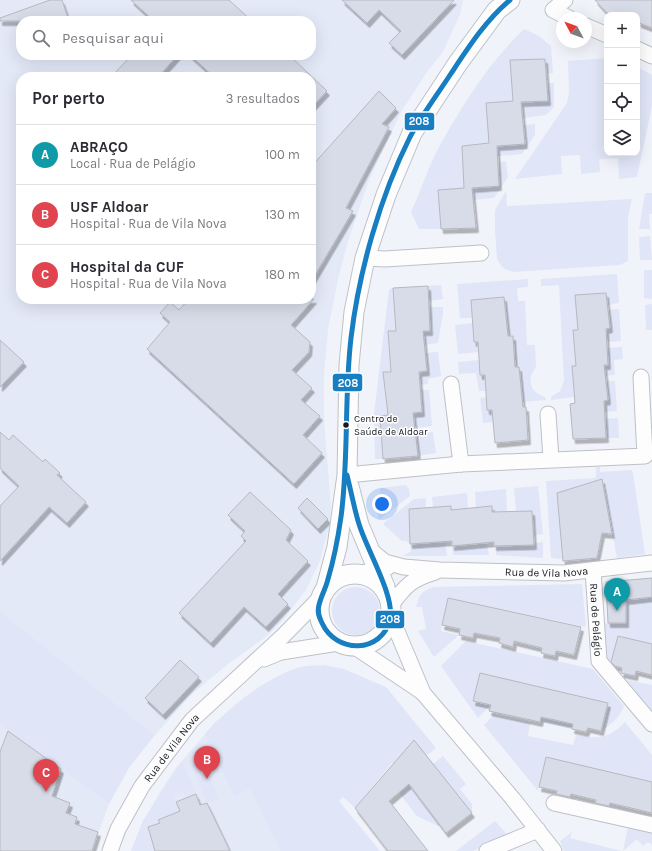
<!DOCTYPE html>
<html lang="pt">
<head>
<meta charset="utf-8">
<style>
  :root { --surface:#fff; --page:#f2f2f3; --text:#2b2b33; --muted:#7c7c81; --line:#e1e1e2; --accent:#64666d }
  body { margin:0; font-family:Karla,sans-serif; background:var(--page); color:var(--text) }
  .controls { position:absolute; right:12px; top:12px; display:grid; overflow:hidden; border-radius:8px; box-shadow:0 4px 16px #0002 }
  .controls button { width:36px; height:36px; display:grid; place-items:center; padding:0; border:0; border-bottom:1px solid var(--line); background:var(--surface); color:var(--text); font:20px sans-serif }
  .compass { position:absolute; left:556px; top:12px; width:36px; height:36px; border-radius:50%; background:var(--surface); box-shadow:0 4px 16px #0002; rotate:311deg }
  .you { position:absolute; left:382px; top:504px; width:14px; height:14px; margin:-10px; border:3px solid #fff; border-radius:50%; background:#1a73e8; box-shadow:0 0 0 6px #1a73e833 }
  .badge { display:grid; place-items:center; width:26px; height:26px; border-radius:50%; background:var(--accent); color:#fff; font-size:13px; font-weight:700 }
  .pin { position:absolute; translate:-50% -33px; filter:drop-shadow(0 1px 2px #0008) }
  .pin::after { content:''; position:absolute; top:21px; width:14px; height:12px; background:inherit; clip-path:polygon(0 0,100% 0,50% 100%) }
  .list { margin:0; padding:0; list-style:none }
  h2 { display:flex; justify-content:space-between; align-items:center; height:52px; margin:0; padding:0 16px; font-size:17px }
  h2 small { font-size:13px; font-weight:400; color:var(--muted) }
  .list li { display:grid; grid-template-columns:26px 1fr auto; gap:12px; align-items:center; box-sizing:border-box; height:60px; padding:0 16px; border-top:1px solid var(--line) }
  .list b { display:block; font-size:15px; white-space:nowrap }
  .list p { margin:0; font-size:13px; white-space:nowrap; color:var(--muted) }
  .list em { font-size:13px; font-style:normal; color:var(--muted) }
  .icon { flex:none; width:22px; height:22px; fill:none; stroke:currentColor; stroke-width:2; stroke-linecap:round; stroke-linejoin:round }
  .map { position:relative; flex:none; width:652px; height:851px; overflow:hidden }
  .search { position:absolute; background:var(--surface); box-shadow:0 4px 16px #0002; left:16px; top:16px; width:300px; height:44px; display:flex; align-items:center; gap:10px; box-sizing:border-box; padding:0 14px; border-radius:16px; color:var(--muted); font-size:15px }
  .panel { position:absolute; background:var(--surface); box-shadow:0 4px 16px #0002; left:16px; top:72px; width:300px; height:232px; border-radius:16px }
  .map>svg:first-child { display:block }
  .built { fill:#e4e9f8; fill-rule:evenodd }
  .green { fill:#e0e6f7 }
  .building { fill:#d8dce8; stroke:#b6b8bf; filter:url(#shadow) }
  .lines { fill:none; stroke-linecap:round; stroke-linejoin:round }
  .minor-casing { stroke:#bec0c7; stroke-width:17 }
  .tertiary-casing { stroke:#bec0c7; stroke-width:21 }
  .minor { stroke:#fdfdfe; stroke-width:15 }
  .tertiary { stroke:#fdfdfe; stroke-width:19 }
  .bus-1-casing { stroke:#fff; stroke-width:8 }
  .bus-1 { stroke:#187ec2; stroke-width:5 }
  .bus-dot { fill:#181a21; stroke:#fff; stroke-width:1.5 }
  .labels { text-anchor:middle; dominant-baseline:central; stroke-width:3; stroke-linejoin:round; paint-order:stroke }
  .bus-label { font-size:10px; fill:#181a21; stroke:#fff; text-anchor:start }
  .street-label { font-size:11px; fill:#181a21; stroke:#fff }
  .line-badge { stroke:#fff; stroke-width:1.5 }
  .badge-label { font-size:11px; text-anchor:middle; font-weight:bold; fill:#fff }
</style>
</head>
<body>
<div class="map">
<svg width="652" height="851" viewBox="0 0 652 851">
  <defs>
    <filter id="shadow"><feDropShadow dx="2.5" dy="4.5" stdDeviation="0" flood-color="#0004"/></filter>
  </defs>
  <rect width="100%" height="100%" fill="#f1f3fa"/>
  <path class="built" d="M0 0H463L461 12 443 52 427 72 401 112 369 180 349 238 338 279 328 330 324 375V419L331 507 329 527 320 561 306 590 282 621 266 637 228 664 192 694 155 735 0 611ZM21 21H311V55H21ZM21 77H311V299H21Z
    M217 720 280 851H131L143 821 160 792 175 769Z
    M0 725 109 804 92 851H0Z"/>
  <path class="green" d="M524 29 539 36 551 46 553 73 546 74 545 59 513 101 486 103 489 143 462 146 464 188 438 190 441 229H419L411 212C421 190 429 165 440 145 463 104 490 61 524 29Z
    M607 58V153H637V67L652 75V106L637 177 619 179 618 158 599 159 600 172 581 174 580 155 561 156 562 174 515 179 567 103 569 92 568 61Z
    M547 83H554V107L546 115 523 118 521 102 548 101Z
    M535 124V135L522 154 498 156 497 146 525 144 524 125Z
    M506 161 508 177 494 198 473 200 472 188 499 186V162Z
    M506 191 507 206 632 199 628 218V261L620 265 513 272 503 268 497 259 495 231V210Z
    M645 193H652V214H649L650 229H639Z
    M650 236 652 260H640L639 237Z
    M644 270H652V299L644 298Z
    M617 274 619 303 608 305 606 293 575 295 578 330 576 366 572 367 574 397 551 400V397L560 391 564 381 559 285 541 286V279Z
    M528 279V287L517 288 518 301H525L527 345H535L536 367C526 379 530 393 545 397L546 400 522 402 519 367H515L513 336H508L504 297 471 300 472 318H460L457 284Z
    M441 285 443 299 429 301 428 286Z
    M393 288 396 331H388L391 372 383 373 388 415 380 416 383 459H375L374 414 389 289Z
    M652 304V330H646L645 305Z
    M429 307H443V313L438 343 424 345 423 331H430Z
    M619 309 621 341 607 342 606 329 610 328 608 310Z
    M473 323 474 342H478L479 352 458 354 455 325Z
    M622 347 623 359 614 360 615 375 605 376 604 365 608 364 607 348Z
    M438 352 441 376 428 379V384L419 385V372L425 353Z
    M479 360 485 375 486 391H479L476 373 459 374 458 362Z
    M606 381H615L617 411 604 412V401L608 400Z
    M420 390H429L432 426 415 428 413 413 422 412Z
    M487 397 492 409 493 422 483 423 480 398Z
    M618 418 619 438H606L604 419Z
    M433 432 436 453 418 456 415 434Z
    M596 467H600V472L631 470 633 473 645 554 617 558 602 479 557 493 563 559 551 558 546 481 596 478Z
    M406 485 409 489 410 496 379 520 376 508 381 507 380 488Z
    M538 486 543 534 533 535 532 511H516L514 488Z
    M506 489 507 512H492V506L476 508 475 492Z
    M467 493 468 509 451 510V506L433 507 432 497Z
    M426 498V508L409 509 445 541 447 556H404L402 555 407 554 411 551 410 544 406 541H402L383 524 414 499Z
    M543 542V558L496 555V546L534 545V543Z
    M487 543 489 555H453L452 546Z
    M582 584 586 627 449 598 441 631 459 635 434 657 418 631 426 629 422 607H416C419 595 422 590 434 587Z
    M332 611a24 24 0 1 1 48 0a24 24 0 1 1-48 0Z
    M652 597V644L619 636 611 665 607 658 604 623H626V600Z
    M0 611 155 735 129 768 109 804 0 725Z
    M466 641 593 669 624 706C619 718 612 724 601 731L608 703 480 673 473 701 491 705 478 718 441 666Z
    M324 665 344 669 386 687 436 748 426 756 414 740 402 754 397 769 392 763 355 808 343 797 339 801 380 851H280L250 789 234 796 205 734C227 709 265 678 297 668 305 665 316 666 324 665Z
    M627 680 652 685V711L646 706Z
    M494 715 530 723 528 736 573 745 576 735C597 739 609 739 625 722L652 755V782L546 757 538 791 484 725Z
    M541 717 573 724 572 729 540 722Z
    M197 751 219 799 207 803 189 761Z
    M443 756 466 784 460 789 472 804V813L433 764Z
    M182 761 196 794 185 799 183 792 174 796 180 811 158 820 160 823 148 827 155 851H131L143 821Z
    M409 784 440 825 438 826 417 816 399 793Z
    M495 821 505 832 504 837 473 851H456Z
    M628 826 652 831V845L648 842 643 846 637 839 623 851Z
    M572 832 570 838 622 851H564L560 841Z"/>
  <path class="building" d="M50 0H62L69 21H0V18Z
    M131 0H229L252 21H154Z
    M342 0H454L402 55 389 43 401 31 379 10 367 23Z
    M595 0H652V28L639 23 637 15H609Z
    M132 55H178L158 77H111Z
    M190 55H289L327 91 311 108V77H214Z
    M545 59 548 101 521 102 525 144 497 146 499 186 472 188 476 228 441 229 438 190 464 188 462 146 489 143 486 103 513 101 510 60Z
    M379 91 396 108 382 124 389 127 346 208 353 211 311 282V167Z
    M428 286 430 331H423L427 371 419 372 422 412 413 413 418 456 383 459 380 416 388 415 383 372H391L388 331H396L393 288Z
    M606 293 610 328 606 329 608 365H604L608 400 604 401 606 438 573 439 570 404 575 403 572 366H576L573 330H578L575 295Z
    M504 297 508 336H513L515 367H519L523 407H526L528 440 495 443 492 410H487L485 375H480L478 342H474L471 300Z
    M189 299H314L291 325 310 342 309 352 292 370 312 388 301 400 320 416 303 435 322 453 294 484 147 349 170 322 160 313 170 302 179 310Z
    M0 340 24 362 0 387Z
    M0 432 9 440 13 435 43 462 45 459 60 473 57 475 86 502 67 523 49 507 0 561V506L19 486 0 468Z
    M602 479 612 534 602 533 597 558 563 561 557 493Z
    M250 492 291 530 286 540 308 561 278 594 288 604 266 627 244 607 211 643 179 613 246 541 241 536 245 531 228 515Z
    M307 498 328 519 318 529 298 508Z
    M451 506V510L492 506V512L532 511 534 545 494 546V542L452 546V541L410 544 409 509Z
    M652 578V597L626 600V623H608L606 582Z
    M448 598 581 627 574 655 556 651 555 656 541 653 542 648 514 641 513 647 499 643 500 638 474 633 473 638 459 635 460 629 442 625Z
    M618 636 652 644V675L636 671 635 676 621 673 622 668 615 666 611 662Z
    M180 660 199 677 163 715 145 698Z
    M480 673 608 703 601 731 588 728 586 732 572 729 573 724 541 717 540 722 489 711 491 705 473 701Z
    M8 731 61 769 52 796 70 803 66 813 77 817 75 824 98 832 92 851H0V752Z
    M414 740 472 813 446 833 409 784 389 801 428 851H388L355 808Z
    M546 757 652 782V813L610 803 609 806 595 803 596 800 571 794 570 797 556 794 557 791 539 787Z
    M196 794 200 805 207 803 230 851H155L148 827 160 823 158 820 180 811 176 802Z"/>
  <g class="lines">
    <defs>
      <g id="minor">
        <path d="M565 0 553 10 569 18"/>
        <path d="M586 26 607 35"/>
        <path d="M637 49 652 56"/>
        <path d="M365 258 385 259 481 253"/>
        <path d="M451 384 461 464"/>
        <path d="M548 414 551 459"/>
        <path d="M347 475 461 464 645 456 641 377"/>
        <path id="s1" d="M369 549 385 562 404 567 440 570 564 573 652 563"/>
        <path id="s2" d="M593 570 599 661 652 724"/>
        <path d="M356 574 387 568"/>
        <path d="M391 605C406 585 412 579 435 572"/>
        <path d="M391 617 423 693 513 799 554 851"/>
        <path d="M355 647 422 692"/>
        <path d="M264 659 281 652 338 643"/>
        <path d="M554 803 652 825"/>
        <path id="s3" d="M110 851 118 829 142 786 192 720 283 636 320 598"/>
        <path d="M487 851 538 830"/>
      </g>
      <path id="tertiary" d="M349 486 359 525 385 587
        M319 610a36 36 0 1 1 72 0a36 36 0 1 1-72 0Z
        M326 588 337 547 347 475 349 365 354 312 365 258 386 195 412 133 458 63 497 10 510 0"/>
    </defs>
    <use href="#minor" class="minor-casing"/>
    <use href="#tertiary" class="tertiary-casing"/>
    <use href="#minor" class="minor"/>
    <use href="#tertiary" class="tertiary"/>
    <defs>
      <path id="bus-1" d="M347 475C351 491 354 508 359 524 366 548 395 596 390 619 382 654 336 654 322 623 319 617 317 612 319 605 321 596 326 588 328 579 334 559 338 538 341 517 349 457 344 397 351 338 359 271 380 197 410 137 422 115 437 95 450 75 468 48 485 21 510 0"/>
    </defs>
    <use href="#bus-1" class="bus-1-casing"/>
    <use href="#bus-1" class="bus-1"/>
  </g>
  <circle class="bus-dot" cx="346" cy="425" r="3.5"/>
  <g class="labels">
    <g class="bus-label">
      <text x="354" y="419">Centro de<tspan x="354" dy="13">Saúde de Aldoar</tspan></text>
    </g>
    <g class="street-label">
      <text stroke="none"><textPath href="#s1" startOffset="183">Rua de Vila Nova</textPath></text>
      <text stroke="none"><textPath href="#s2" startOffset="50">Rua de Pelágio</textPath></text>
      <text stroke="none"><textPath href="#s3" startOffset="121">Rua de Vila Nova</textPath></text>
    </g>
  </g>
  <g class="line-badge">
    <rect x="404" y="112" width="31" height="19" rx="4" fill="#187ec2"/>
    <rect x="332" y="373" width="31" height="19" rx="4" fill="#187ec2"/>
    <rect x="375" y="610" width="30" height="19" rx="4" fill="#187ec2"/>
  </g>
  <g class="badge-label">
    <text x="419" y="125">208</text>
    <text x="348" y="387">208</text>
    <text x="390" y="623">208</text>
  </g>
</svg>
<div class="controls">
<button>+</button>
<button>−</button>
<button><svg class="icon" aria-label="locate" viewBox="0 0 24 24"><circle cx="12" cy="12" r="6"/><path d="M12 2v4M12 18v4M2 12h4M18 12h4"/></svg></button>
<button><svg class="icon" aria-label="layers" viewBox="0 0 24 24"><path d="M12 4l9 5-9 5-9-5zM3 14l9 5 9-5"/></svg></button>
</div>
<svg class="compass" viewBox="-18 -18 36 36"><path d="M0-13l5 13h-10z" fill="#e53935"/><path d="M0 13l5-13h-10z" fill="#7c7c81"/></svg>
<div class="you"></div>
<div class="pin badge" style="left:617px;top:611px;background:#0f9aa8">A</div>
<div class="pin badge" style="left:207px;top:779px;background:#e0444e">B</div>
<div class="pin badge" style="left:46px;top:792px;background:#e0444e">C</div>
<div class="search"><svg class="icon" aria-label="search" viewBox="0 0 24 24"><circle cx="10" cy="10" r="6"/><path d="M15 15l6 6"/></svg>Pesquisar aqui</div>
<section class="panel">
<h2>Por perto<small>3 resultados</small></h2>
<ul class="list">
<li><span class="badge" style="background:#0f9aa8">A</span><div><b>ABRAÇO</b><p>Local · Rua de Pelágio</p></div><em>100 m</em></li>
<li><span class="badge" style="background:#e0444e">B</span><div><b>USF Aldoar</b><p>Hospital · Rua de Vila Nova</p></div><em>130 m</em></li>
<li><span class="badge" style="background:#e0444e">C</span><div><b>Hospital da CUF</b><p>Hospital · Rua de Vila Nova</p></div><em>180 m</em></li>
</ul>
</section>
</div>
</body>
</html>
